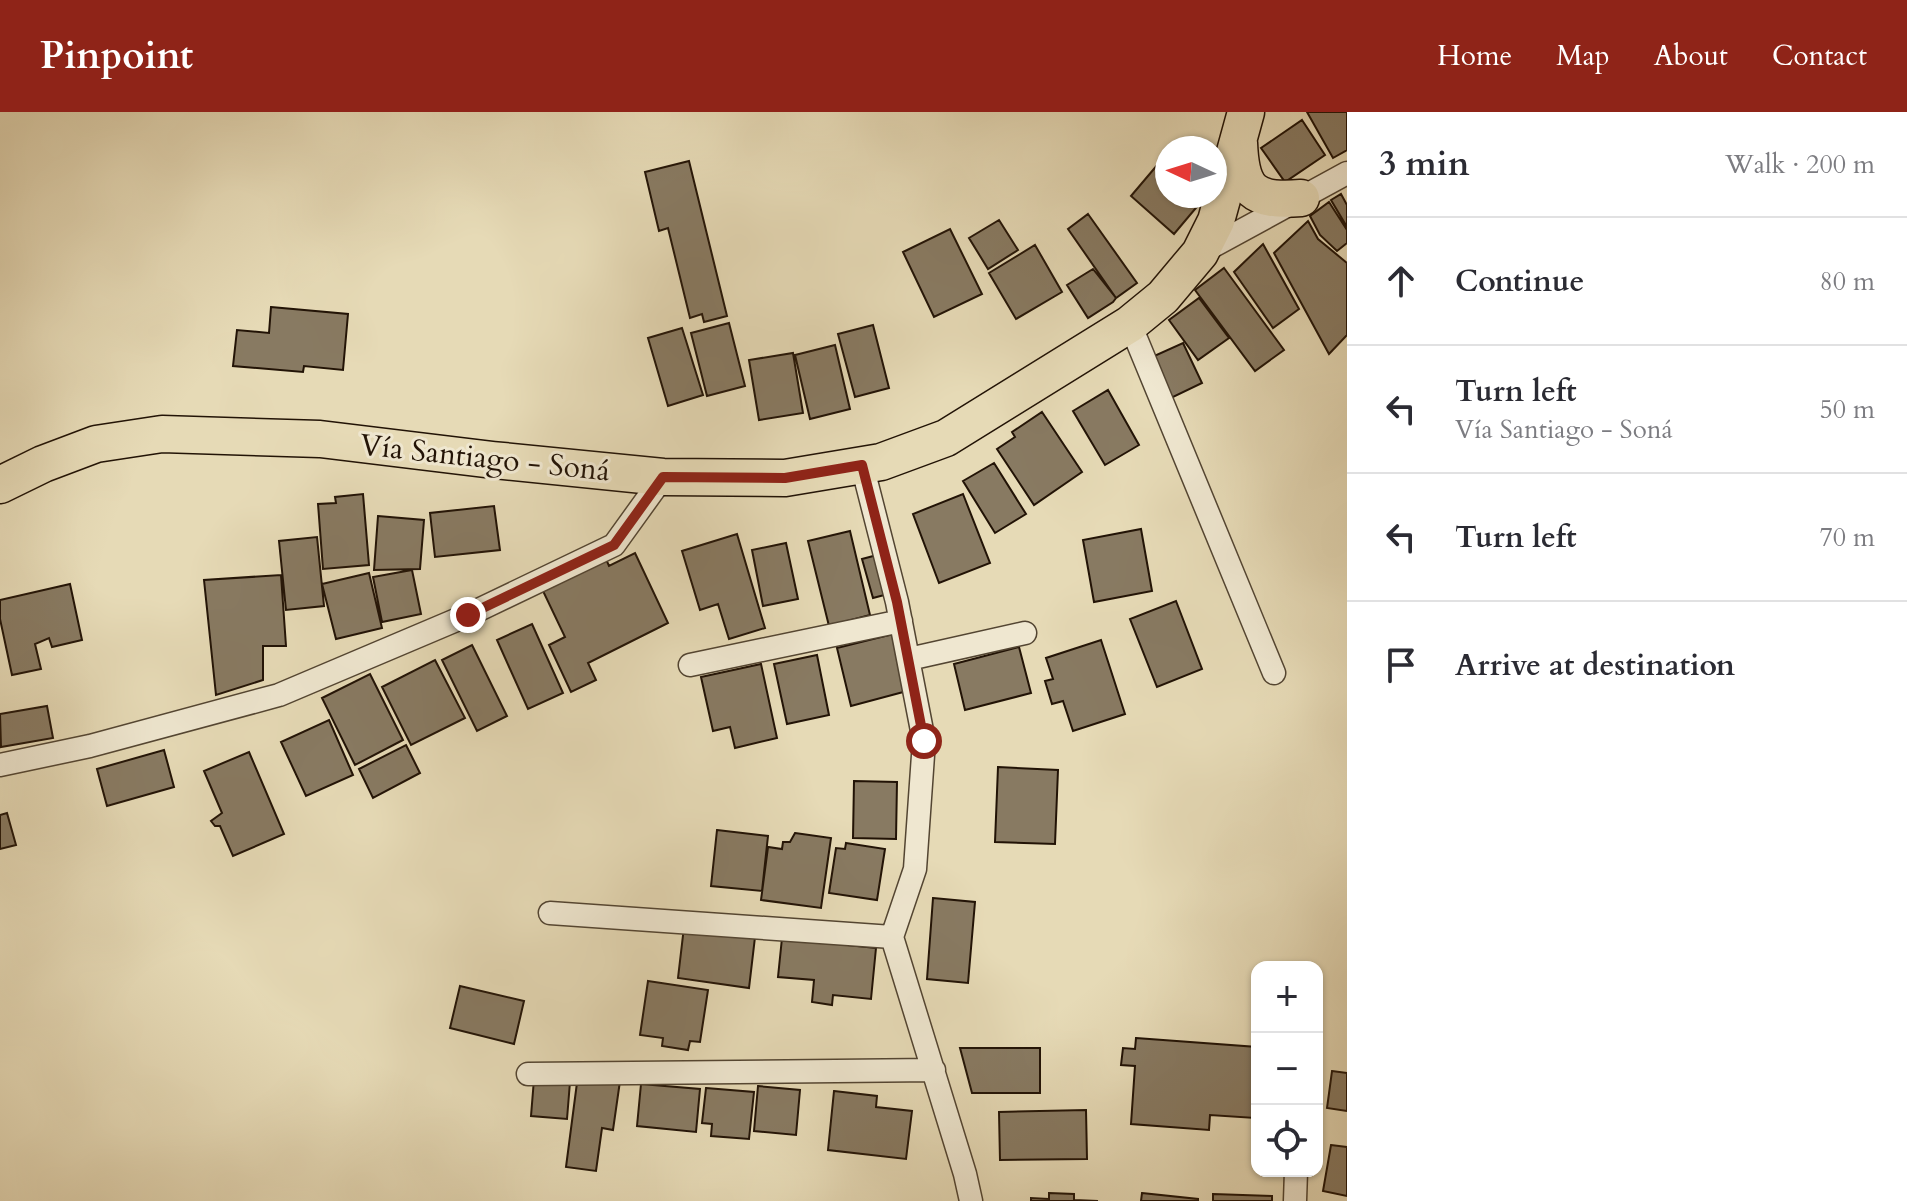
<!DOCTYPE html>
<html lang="en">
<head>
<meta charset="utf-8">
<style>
  :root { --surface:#fff; --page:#f2f2f3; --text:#2b2b33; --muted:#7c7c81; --line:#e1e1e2; --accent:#8f2418 }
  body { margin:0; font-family:Cardo,serif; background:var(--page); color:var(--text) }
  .controls { position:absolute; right:24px; bottom:24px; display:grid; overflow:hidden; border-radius:16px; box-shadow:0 2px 6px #0004 }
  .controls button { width:72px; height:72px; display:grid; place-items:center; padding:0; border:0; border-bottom:2px solid var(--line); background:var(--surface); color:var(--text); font:40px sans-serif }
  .compass { position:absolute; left:1155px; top:24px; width:72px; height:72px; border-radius:50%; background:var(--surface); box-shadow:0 2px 6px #0004; rotate:274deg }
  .stop { position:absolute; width:24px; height:24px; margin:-18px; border:6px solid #8f2418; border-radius:50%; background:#fff }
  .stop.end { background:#8f2418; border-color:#fff; box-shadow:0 2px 8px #0008 }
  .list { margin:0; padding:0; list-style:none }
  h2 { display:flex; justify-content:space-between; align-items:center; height:104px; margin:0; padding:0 32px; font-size:34px }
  h2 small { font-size:26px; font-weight:400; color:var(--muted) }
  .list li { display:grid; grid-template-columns:52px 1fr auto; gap:24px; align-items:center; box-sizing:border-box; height:128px; padding:0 32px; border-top:2px solid var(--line) }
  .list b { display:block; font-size:30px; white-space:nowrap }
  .list p { margin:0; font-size:26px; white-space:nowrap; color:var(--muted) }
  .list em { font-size:26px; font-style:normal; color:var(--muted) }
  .icon { flex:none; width:44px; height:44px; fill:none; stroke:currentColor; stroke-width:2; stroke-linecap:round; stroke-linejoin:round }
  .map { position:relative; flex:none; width:1347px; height:1089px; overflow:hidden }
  header { display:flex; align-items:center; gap:48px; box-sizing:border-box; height:112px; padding:0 40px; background:var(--accent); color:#fff }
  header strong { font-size:38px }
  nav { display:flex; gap:44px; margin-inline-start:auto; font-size:28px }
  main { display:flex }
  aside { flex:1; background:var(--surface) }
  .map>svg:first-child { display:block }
  .building { fill:#887a62; stroke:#221306; stroke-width:2 }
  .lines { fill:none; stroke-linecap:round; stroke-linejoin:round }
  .street-casing { stroke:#534532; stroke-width:25 }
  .primary-casing { stroke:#221306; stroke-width:39 }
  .street { stroke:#efe7d0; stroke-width:22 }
  .primary { stroke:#e6dab6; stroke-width:36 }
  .route { stroke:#8f2418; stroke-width:10 }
  .labels { text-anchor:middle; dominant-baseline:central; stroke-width:6; stroke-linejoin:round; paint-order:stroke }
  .street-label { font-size:30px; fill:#221306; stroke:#efe7d0 }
</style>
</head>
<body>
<header>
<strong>Pinpoint</strong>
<nav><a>Home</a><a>Map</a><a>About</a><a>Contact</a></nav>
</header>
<main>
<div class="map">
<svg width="1347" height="1089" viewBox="0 0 1347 1089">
  <rect width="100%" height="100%" fill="#e6dab6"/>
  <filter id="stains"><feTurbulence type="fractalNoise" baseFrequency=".0025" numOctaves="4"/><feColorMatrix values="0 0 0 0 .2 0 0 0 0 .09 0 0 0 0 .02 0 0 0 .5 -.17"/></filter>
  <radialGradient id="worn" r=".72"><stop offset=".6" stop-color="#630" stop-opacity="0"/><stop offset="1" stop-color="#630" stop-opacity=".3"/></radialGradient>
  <path class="building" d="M1307 0H1347V38L1333 46Z
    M1302 8 1325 43 1285 70 1261 36Z
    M1164 45 1167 48V84H1206L1174 122 1131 84Z
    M689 49 727 204 704 210 702 202 690 206 668 116 659 119 645 60Z
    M1341 82 1347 93V115L1331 88Z
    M1329 90 1347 118V131L1337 139 1320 123 1310 104Z
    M1088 102 1137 171 1116 186 1068 117Z
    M999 108 1018 138 988 157 969 126Z
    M1308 109 1318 127 1347 151V223L1329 242 1274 141Z
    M950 117 982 182 934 205 903 140Z
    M1263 132 1299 197 1273 216 1234 160Z
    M1035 133 1062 180 1016 207 989 161Z
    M1224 156 1284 238 1255 259 1195 178Z
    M1093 157 1116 186 1113 190 1088 206 1067 173Z
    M1199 186 1229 226 1198 248 1169 208Z
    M271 195 348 202 343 258 304 254 303 260 233 254 237 218 269 221Z
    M729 211 745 274 707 284 691 221Z
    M873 213 889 276 855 285 838 222Z
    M682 216 703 283 668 294 648 226Z
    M1183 231 1202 271 1171 286 1152 245Z
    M835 233 850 297 810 307 795 243Z
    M793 241 803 301 759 308 749 248Z
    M1108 278 1139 333 1105 353 1073 299Z
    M1042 300 1082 360 1034 393 997 337 1015 325 1012 320Z
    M994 351 1026 402 995 421 963 369Z
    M363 382 369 453 323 457 318 392 336 391 335 385Z
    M963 382 990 451 939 471 913 402Z
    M494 394 500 438 435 445 430 401Z
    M378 404 424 408 420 457 374 458Z
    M1141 417 1152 479 1094 490 1083 428Z
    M850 419 870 503 829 514 808 429Z
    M737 422 765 516 729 527 718 492 700 498 682 439Z
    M317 425 324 494 286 498 279 429Z
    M786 431 798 487 763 494 752 438Z
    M635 441 668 511 588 551 596 568 571 580 549 533 565 525 543 479 606 447 609 454Z
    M877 443 888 482 873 486 862 447Z
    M412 458 421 502 382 510 373 465Z
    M369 461 382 516 336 527 322 472Z
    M281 463 286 534H263V568L216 583 204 468Z
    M70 472 82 528 52 535 49 526 35 532 41 557 12 563 0 507V488Z
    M1176 489 1202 557 1157 575 1130 507Z
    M532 512 563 581 528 597 497 528Z
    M893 522 907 579 851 594 837 536Z
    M1101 528 1125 602 1073 619 1063 589 1052 592 1045 569 1053 567 1046 546Z
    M472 533 507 604 477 619 442 548Z
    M1019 535 1031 581 965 598 954 552Z
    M817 543 829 603 787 612 774 552Z
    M435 548 465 606 411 633 382 575Z
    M761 552 777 626 735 636 730 615 713 619 701 565Z
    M370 562 403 628 355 653 322 586Z
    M47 594 53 626 1 635 0 602Z
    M329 608 353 663 306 684 281 630Z
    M406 633 420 661 373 686 359 657Z
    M164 638 174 675 107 694 97 657Z
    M249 640 284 722 233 744 220 714H215L211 709 222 701 204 659Z
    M998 655 1058 658 1055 732 995 730Z
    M854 669 897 670 896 727 853 726Z
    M7 701 16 733 0 737V703Z
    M717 718 768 724 762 779 711 774Z
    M795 721 831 726 821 796 761 788 768 735 782 737 783 730H790Z
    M846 731 885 737 877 788 829 781 836 736 845 737Z
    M933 786 975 790 968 871 927 867Z
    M684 815 755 825 749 876 678 866Z
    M782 826 876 836 871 887 833 883 832 893 812 890 814 868 778 865Z
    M648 869 708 878 700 930 690 929 688 938 662 934 663 926 640 923Z
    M460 874 524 889 514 932 450 916Z
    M1136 926 1257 935 1255 1006 1210 1003 1209 1018 1131 1012 1135 954 1121 953 1123 936 1135 937Z
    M960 936H1040V981H972Z
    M1332 959 1347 961V999L1327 996Z
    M578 963 620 969 613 1018 602 1016 596 1059 566 1055Z
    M534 967 570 970 567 1007 531 1004Z
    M641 972 700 977 696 1020 637 1014Z
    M758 974 800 978 796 1023 754 1019Z
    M706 976 754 980 749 1027 711 1024 712 1012 702 1011Z
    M834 979 877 984 876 995 912 999 906 1047 828 1038Z
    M1086 998 1087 1047 1000 1048 999 1000Z
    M1331 1033 1347 1035V1084L1323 1079Z
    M1049 1081 1074 1082V1088L1098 1089H1031V1086L1049 1087Z
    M1142 1081 1198 1087V1089H1141Z
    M1213 1082 1272 1084V1089H1213Z"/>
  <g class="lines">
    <defs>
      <path id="street" d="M1204 139 1347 61
        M1130 212 1274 561
        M862 353 897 490 924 629 915 757 892 825 965 1062 971 1089
        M909 547 1025 521
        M690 553 901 509
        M0 653 90 634 279 583 468 503 614 433 663 365
        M550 801 892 825
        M528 962 934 958
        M1295 1089 1296 1059"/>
      <path id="primary" d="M1239 31C1241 79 1253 90 1301 86
        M0 373 43 352 96 332 162 322 320 327 493 348 663 365 785 366 881 350 946 326 1130 212 1163 185 1200 141 1216 109 1246 0"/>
    </defs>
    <use href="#street" class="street-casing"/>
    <use href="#primary" class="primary-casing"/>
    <use href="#street" class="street"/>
    <use href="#primary" class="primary"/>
  </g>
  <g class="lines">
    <path class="route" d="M468 503 614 433 663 365 785 366 862 353 897 490 924 629"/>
  </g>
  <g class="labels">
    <g class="street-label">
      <text transform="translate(485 346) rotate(6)">Vía Santiago - Soná</text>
    </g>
  </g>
  <rect width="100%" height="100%" filter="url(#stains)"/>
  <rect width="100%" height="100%" fill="url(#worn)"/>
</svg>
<div class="controls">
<button>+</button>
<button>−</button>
<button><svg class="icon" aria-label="locate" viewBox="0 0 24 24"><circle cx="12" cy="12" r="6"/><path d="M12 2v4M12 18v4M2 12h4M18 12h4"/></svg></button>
</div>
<svg class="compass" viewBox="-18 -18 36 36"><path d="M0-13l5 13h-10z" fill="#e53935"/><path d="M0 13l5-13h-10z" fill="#7c7c81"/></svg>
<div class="stop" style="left:924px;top:629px"></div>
<div class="stop end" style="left:468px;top:503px"></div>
</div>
<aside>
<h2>3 min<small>Walk · 200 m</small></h2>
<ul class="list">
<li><svg class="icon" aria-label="ahead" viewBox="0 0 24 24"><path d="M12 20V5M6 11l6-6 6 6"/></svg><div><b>Continue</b></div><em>80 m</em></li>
<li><svg class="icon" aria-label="left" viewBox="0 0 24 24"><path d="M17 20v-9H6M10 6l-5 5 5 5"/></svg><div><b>Turn left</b><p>Vía Santiago - Soná</p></div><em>50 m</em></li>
<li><svg class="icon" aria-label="left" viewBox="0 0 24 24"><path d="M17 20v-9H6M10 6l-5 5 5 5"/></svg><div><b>Turn left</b></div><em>70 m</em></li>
<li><svg class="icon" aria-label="arrive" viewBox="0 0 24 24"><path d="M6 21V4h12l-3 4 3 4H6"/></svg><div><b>Arrive at destination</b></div></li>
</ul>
</aside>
</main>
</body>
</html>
